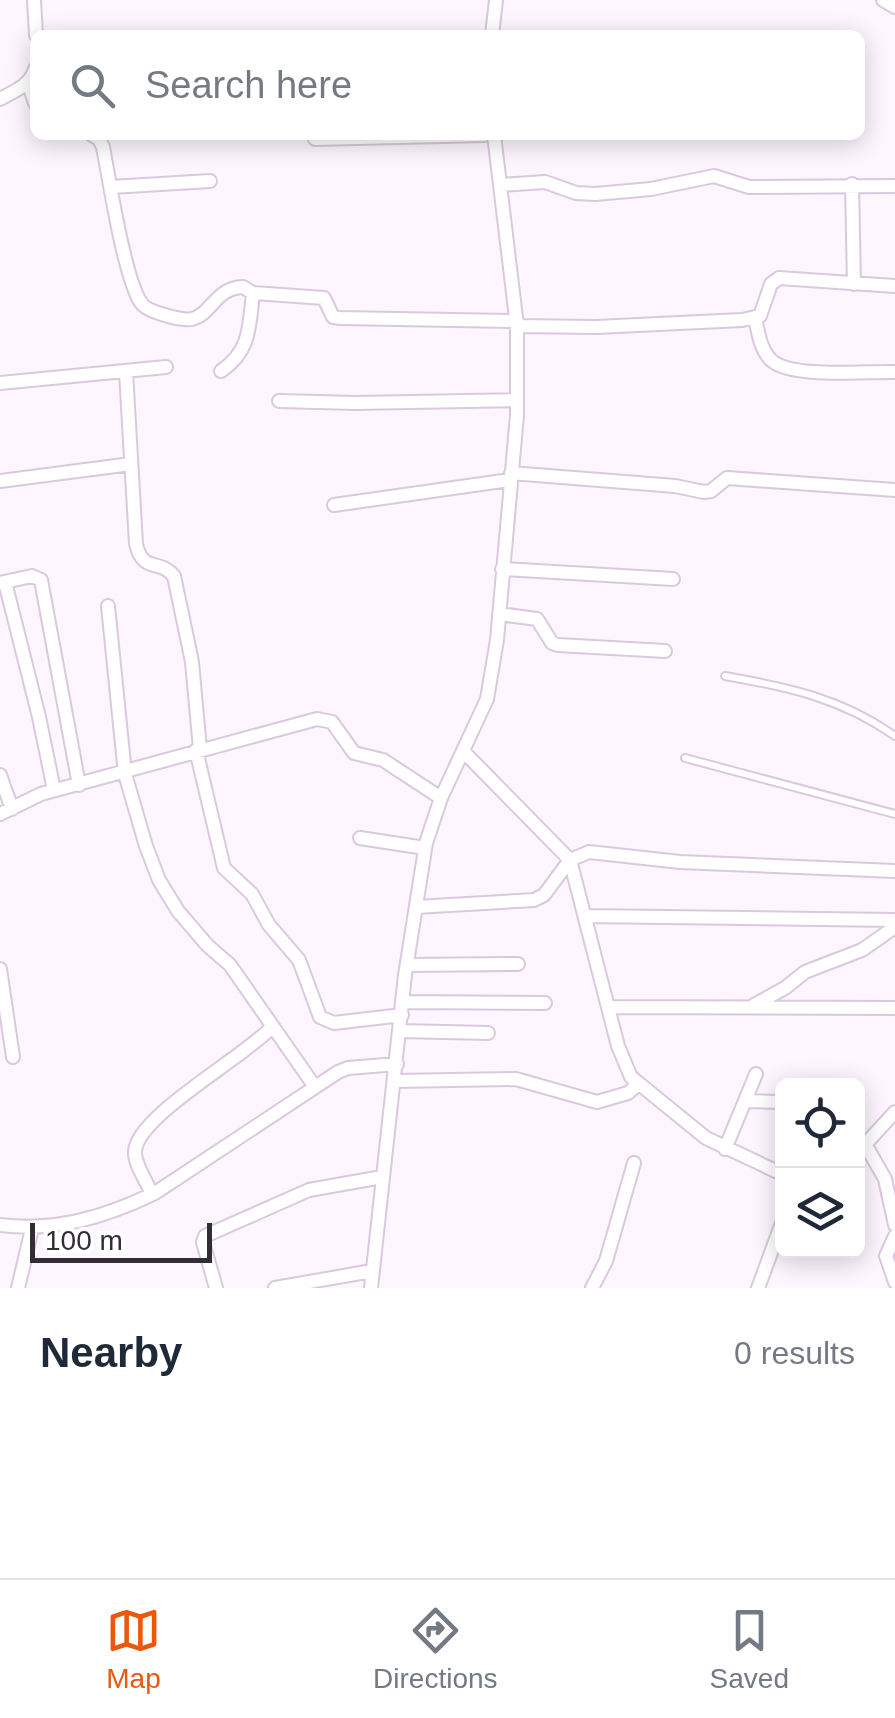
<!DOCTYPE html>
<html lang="en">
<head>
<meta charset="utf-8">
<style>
  :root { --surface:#fff; --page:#f6f6f7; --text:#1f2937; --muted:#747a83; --line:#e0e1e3; --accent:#ea580c }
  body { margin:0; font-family:Arial,sans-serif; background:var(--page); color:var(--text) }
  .controls { position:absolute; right:30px; bottom:30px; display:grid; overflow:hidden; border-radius:15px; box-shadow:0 5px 25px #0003 }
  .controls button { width:90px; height:90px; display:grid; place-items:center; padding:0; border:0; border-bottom:2px solid var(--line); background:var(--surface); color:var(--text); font:50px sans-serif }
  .scale { position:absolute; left:30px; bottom:25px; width:182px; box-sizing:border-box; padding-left:10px; border:5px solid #332d35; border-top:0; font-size:28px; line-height:35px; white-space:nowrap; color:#332d35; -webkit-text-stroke:8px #fff; paint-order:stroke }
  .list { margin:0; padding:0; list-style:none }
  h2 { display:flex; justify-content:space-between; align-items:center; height:130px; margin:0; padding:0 40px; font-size:42px }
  h2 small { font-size:32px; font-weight:400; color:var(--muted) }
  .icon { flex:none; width:55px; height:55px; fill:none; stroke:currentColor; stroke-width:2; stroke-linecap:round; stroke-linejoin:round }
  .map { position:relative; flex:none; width:895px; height:1288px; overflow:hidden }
  .search { position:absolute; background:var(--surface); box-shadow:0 5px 25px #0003; left:30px; right:30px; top:30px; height:110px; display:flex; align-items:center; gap:25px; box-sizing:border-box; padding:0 35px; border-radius:15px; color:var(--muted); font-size:38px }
  .sheet { height:290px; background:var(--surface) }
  nav { display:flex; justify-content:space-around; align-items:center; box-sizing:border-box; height:140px; border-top:2px solid var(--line); background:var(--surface); font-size:28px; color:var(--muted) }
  nav a { display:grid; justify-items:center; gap:5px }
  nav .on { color:var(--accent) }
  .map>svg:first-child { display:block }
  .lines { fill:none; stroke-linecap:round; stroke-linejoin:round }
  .service-casing { stroke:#dac9de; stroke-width:10 }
  .minor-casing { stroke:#dac9de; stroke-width:16 }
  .service { stroke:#fff; stroke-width:6 }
  .minor { stroke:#fff; stroke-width:12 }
</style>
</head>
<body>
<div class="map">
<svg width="895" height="1288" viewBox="0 0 895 1288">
  <rect width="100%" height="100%" fill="#fdf6ff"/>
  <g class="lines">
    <defs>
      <path id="service" d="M725 676C788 687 841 698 895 736
        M685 758 895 814"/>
      <path id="minor" d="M34 0 36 35
        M883 0 895 7
        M492 35 496 0
        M28 82 35 103
        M0 99C14 91 30 86 35 69
        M92 135 99 139 103 147C109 178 125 283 142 304 148 312 182 321 192 319 212 314 215 288 243 287L253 293 324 298 333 317 341 318 517 321
        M315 139 484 135
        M852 184 854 284
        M500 185 545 182 576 193 595 194 651 189 714 176 749 187 895 186
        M111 187 210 181
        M755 317C758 332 760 349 771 360 791 379 866 371 895 372
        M517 326 596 327 742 320 760 316 771 284 779 278 895 286
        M221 371C251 351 249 326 253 293
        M126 372 136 544C143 574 159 558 174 576L192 662 200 749
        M0 383 166 367
        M279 401 355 403 517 400
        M511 473 675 486 704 492 711 491 727 478 895 490
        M0 481 131 464
        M334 505 510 480
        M502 569 673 579
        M5 582 39 717 54 790
        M0 583 32 576 41 580 79 785
        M108 606 125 774 146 846 159 880 178 911 207 945 230 965 315 1087
        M499 614 537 619 552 643 558 645 665 651
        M196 750 224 868 252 894 269 925 299 960 320 1017 334 1023 402 1015
        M464 752 570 860 618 1046 631 1077 706 1138 782 1174
        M0 775 12 809
        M0 814 41 794 317 719 332 722 354 753 383 760 441 798
        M360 838 425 848
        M416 907 534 900 544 895 570 860 589 852 680 862 895 871
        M585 916 895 920
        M407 965 518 964
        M0 969 13 1057
        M403 1002 545 1003
        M754 1005 785 988 805 972 862 950 895 927
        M608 1007 895 1008
        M400 1031 488 1033
        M395 1081 516 1079 597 1102 628 1093 638 1084
        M745 1101 782 1102
        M865 1144 885 1179 895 1225
        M725 1149 756 1074
        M858 1152 895 1112
        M152 1194C147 1182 134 1164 135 1151 138 1115 246 1056 272 1027
        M0 1225C56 1232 105 1217 155 1193L338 1072 348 1068 397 1064
        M895 1236 886 1256 895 1282
        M18 1288 32 1229
        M216 1288 203 1242 205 1236 309 1190 382 1177
        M275 1288 372 1271
        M371 1288 405 975 426 843 441 798 487 699 497 640 517 415V326L494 135
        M592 1288 606 1261 634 1163
        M758 1288 782 1223"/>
    </defs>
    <use href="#service" class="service-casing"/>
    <use href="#minor" class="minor-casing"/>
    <use href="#service" class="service"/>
    <use href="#minor" class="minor"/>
  </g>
</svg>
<div class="controls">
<button><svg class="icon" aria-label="locate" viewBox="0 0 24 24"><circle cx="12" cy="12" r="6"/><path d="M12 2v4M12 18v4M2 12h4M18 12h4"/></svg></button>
<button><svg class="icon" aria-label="layers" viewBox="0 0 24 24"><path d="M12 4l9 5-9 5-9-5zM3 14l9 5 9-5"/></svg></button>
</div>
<div class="scale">100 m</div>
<div class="search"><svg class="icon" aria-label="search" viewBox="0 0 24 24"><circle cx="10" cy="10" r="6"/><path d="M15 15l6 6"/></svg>Search here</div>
</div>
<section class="sheet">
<h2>Nearby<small>0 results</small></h2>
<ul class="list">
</ul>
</section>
<nav>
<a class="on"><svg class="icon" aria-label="map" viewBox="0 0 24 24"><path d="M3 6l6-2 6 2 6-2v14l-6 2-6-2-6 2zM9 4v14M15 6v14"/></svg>Map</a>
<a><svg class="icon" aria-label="directions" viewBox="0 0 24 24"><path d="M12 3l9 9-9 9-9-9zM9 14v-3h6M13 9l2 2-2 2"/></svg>Directions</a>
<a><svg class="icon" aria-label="saved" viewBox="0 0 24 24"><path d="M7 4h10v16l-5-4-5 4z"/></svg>Saved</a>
</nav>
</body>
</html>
